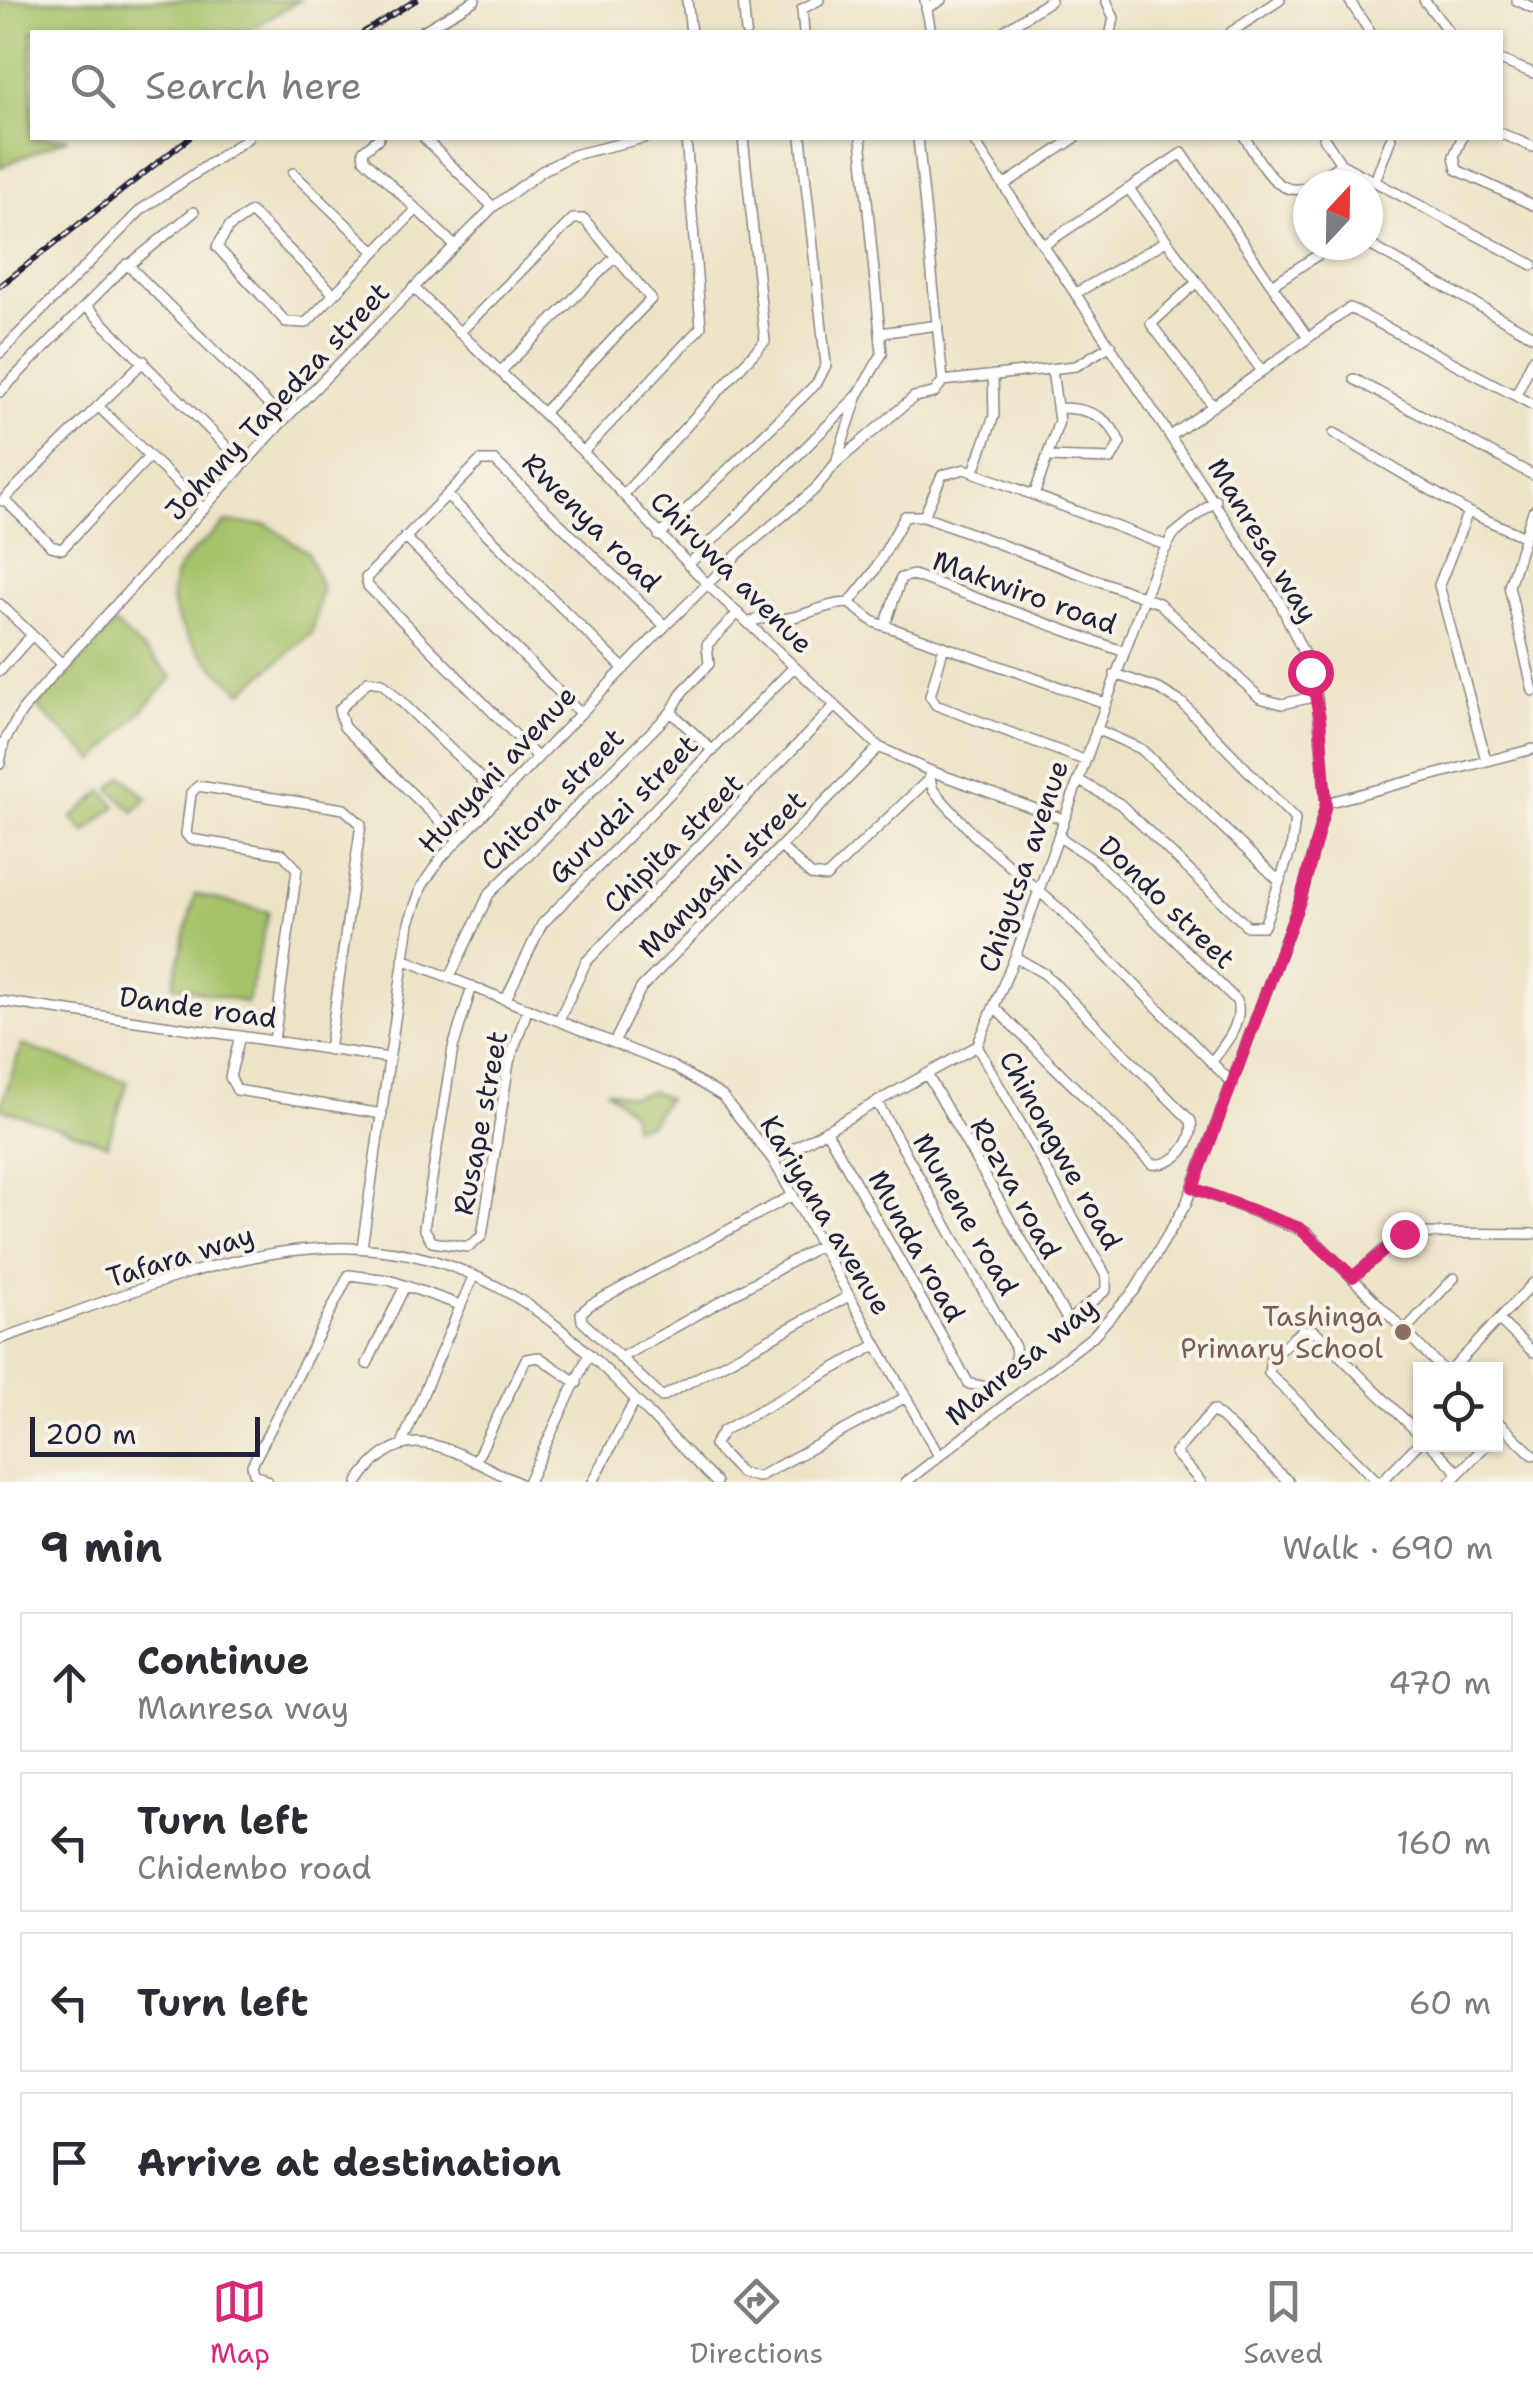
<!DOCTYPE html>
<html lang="en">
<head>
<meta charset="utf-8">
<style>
  :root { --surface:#fff; --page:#f7f7f7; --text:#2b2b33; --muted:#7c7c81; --line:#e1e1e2; --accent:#db2777 }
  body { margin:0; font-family:"Shantell Sans",sans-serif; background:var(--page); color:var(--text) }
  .controls { position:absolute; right:30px; bottom:30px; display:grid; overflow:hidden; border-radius:0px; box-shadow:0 2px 8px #0004 }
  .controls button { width:90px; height:90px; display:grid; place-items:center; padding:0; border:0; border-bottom:2px solid var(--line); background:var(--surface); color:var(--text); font:50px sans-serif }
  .compass { position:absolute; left:1293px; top:170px; width:90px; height:90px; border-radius:50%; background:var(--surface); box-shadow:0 2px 8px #0004; rotate:22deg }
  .scale { position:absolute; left:30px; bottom:25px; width:230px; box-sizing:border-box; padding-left:10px; border:5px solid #22223b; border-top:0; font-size:28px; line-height:35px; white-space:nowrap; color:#22223b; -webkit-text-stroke:8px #f7f3e8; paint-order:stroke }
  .stop { position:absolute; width:30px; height:30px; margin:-22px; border:8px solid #db2777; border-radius:50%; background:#fff }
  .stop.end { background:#db2777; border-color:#fff; box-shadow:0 2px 10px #0008 }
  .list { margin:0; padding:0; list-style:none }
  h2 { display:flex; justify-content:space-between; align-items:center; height:130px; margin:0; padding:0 40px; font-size:42px }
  h2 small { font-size:32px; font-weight:400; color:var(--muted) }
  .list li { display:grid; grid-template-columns:65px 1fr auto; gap:30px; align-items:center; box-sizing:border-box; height:140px; margin:0 20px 20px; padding:0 20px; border:2px solid var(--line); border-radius:0px }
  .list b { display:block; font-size:38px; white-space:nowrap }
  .list p { margin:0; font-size:32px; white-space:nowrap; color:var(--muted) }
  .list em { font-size:32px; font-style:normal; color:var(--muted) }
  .icon { flex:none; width:55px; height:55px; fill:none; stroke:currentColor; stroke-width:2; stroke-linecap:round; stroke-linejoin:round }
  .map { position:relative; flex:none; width:1533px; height:1482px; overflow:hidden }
  .search { position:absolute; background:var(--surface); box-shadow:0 2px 8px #0004; left:30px; right:30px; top:30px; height:110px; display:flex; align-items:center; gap:25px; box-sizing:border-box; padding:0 35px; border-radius:0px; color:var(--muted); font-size:38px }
  .sheet { height:770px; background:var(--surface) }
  nav { display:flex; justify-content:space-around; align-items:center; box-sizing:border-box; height:140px; border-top:2px solid var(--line); background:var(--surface); font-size:28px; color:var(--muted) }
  nav a { display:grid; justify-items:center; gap:5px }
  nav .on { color:var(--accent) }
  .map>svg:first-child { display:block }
  .green { fill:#a6c269; stroke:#647252; stroke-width:2.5 }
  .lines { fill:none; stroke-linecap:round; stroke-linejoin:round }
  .minor-casing { stroke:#888381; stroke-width:12 }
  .minor { stroke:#fff; stroke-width:9 }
  .rail-casing { stroke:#22223b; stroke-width:6 }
  .rail { stroke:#f7f3e8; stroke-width:2.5; stroke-dasharray:8; stroke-linecap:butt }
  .route { stroke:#db2777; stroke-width:12 }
  .education-dot { fill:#8d6e63; stroke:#f7f3e8; stroke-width:4 }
  .labels { text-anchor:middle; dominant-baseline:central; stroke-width:8; stroke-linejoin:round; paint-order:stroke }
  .street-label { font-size:28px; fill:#22223b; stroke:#f7f3e8 }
  .education-label { font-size:28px; fill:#785e54; stroke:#f7f3e8; text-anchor:end }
</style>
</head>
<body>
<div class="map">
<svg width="1533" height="1482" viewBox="0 0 1533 1482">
  <rect width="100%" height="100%" fill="#f7f3e8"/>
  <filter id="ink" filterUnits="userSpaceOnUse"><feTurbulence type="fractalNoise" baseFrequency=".01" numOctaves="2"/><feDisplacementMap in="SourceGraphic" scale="20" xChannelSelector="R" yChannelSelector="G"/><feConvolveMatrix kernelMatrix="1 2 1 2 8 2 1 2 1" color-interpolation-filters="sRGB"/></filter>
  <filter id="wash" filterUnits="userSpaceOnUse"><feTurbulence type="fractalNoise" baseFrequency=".0048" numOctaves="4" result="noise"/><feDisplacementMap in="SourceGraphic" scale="40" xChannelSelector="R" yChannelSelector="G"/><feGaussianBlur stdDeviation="2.25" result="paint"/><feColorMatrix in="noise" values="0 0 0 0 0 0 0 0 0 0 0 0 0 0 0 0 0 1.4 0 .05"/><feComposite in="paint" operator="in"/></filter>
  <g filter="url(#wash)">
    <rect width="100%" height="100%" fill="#ede4c7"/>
    <path class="green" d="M0 0H300L246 32H32V138H68L0 167Z
      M226 522 268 525 308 553 322 588 312 633 242 692C210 663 150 615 180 567 190 551 212 536 226 522Z
      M115 624 173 677 95 761 37 707Z
      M123 776 147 798 134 812 110 789Z
      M103 791 116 806 85 833 72 818Z
      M195 894 269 912 247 1003 173 985Z
      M22 1045 128 1082 107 1144 0 1108Z
      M606 1090 631 1097 651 1091 667 1098 649 1124 633 1127 631 1112Z"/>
  </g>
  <g filter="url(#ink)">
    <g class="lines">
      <defs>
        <path id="minor" d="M687 0 691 32
          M743 0 746 32
          M925 0 931 32
          M1106 0 1114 18 1111 32
          M1349 0 1370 32
          M1424 0 1449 32
          M1516 0 1533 8
          M926 9 941 0
          M421 32 475 0
          M804 32 802 9 819 0
          M1002 32 1051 0
          M1231 32 1280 0
          M1500 60 1533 73
          M1500 133 1533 147
          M379 138 363 151 364 159 454 245
          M424 138 493 207
          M918 138 943 381 1076 366 1111 345
          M1245 138C1259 159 1278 202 1308 186
          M1324 138 1341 164 1533 265
          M1462 138 1454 156 1457 170 1533 205
          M293 173 374 251
          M1375 181 1391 138
          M1004 185 1075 138
          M1309 185 1341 164
          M1129 189 1262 371
          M1368 244 1533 336
          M1044 245 1182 153 1308 338
          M129 265 194 212
          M1196 283 1151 324 1213 406
          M1272 285 1333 245
          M415 289 583 452 709 586 879 747 928 770 1063 819
          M333 293 251 212 229 227 217 247 286 322 306 323 415 211
          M1076 293 1166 241
          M87 307 244 464
          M459 333 573 219H584L651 299 543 413
          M880 333 938 325
          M0 353 142 209 248 138
          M500 372 616 256
          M1354 379 1533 475
          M0 392 127 264 284 420
          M1516 395 1533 359
          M98 406 204 509
          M1334 433 1468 512 1523 536
          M1171 436 1350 308 1533 405
          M583 452 701 327 686 138
          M1048 457 1111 459 1120 443C1110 416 1087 408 1060 408
          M837 459 858 395 882 354 861 138
          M974 471 994 416 993 375
          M1035 493 1059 421 1052 370
          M624 494 765 341 743 138
          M447 495 624 669
          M4 499 51 546 62 549 149 457
          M2 501 144 361
          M1533 511 1509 586 1533 691
          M1468 512 1439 585 1486 760
          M924 516 942 475 965 469 1165 545
          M659 536 817 383 826 365 801 138
          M405 537 580 713
          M688 565 858 395
          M0 604 62 664
          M748 623C762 616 767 620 781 619 804 618 824 603 849 603
          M886 623 901 578 913 575 1122 651
          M944 646 930 696 936 705 1084 760
          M0 671 32 635
          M1105 703 874 622 849 603 873 573 905 516H924L1159 603 1260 698 1282 704 1317 696
          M671 712 683 691 709 664 707 645 738 613
          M1096 729 1141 749 1279 881
          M537 757 368 586 366 578 480 461H495L665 626
          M0 764 4 742 22 711 62 664 284 420 493 207 542 171 573 155 644 138
          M928 770 933 790 973 834 1063 912 1233 1084
          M1078 780 1120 804 1247 926H1264L1291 849 1295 819 1182 703 1159 689 1115 674
          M1326 803 1533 749
          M1058 836 1094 860 1237 1001C1243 1023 1226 1043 1213 1060
          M458 839 344 727 339 710 368 681 382 683 499 796
          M782 848 811 875 826 877 928 780
          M403 959 674 1067 722 1096 773 1160 939 1456
          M450 977 489 894 671 712 713 751
          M472 986 453 1048 424 1228 432 1242 468 1247 482 1236 509 1062 528 1008
          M506 999 542 924 794 667
          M0 1001 389 1058
          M996 1009 1152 1164C1175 1167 1195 1142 1191 1121L1045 974 1015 957
          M559 1020 586 962 834 707
          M240 1036 230 1077 237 1090 382 1114
          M274 1041 297 869 283 854 190 839 186 834 191 793 198 786 344 809 361 824 329 1050
          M614 1043 641 988 879 747
          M928 1076 1068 1321 1106 1290V1276L977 1046
          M826 1130 969 1384 989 1387C1006 1375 1019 1369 1015 1347L878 1104
          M773 1160 977 1046 1015 957 1154 570 1173 535 1216 500
          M1193 1188 1308 1233 1443 1370
          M793 1195 590 1305 581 1313 582 1321 662 1397 849 1296
          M362 1247 409 923 422 886 441 858 665 626 739 553 814 490 836 463 914 397 934 393 943 381
          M1353 1277 1397 1238 1408 1233 1533 1234
          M1499 1320 1533 1352
          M1404 1331 1454 1278
          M0 1339C176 1279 344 1189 522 1301 589 1343 658 1426 716 1482
          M876 1345 723 1431 714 1445 741 1473 758 1477 904 1398
          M620 1358 821 1245
          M367 1364 405 1286
          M1451 1370 1533 1283
          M1496 1420 1533 1455
          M403 1441 473 1277
          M1430 1444 1459 1473
          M475 1462 526 1359 539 1357 577 1383
          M268 1482 254 1473 252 1465 349 1275 389 1280 460 1305
          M358 1482C406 1410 456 1455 517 1482
          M528 1482 588 1356
          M593 1482 634 1402
          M906 1482 1093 1336 1135 1290 1186 1204 1301 898 1326 803 1317 696 1303 652 1278 599 972 138
          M1201 1482 1175 1453 1213 1410 1289 1482
          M1378 1482 1269 1373 1271 1358 1302 1330 1315 1331 1420 1435
          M1381 1482 1420 1442
          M1450 1482 1487 1444"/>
      </defs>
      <use href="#minor" class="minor-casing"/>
      <use href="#minor" class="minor"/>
      <defs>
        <path id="rail" d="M364 32 416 0
          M0 286 189 138"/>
      </defs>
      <use href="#rail" class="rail-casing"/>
      <use href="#rail" class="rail"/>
    </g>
  </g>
  <g class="lines" filter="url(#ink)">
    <path class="route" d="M1310 672 1320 718 1326 804 1301 898 1193 1188 1300 1228 1353 1277 1404 1234"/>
  </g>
  <circle class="education-dot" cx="1403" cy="1332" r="10"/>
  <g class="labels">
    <g class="street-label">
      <text transform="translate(277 401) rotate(-47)">Johnny Tapedza street</text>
      <text transform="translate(592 522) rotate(45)">Rwenya road</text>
      <text transform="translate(1263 540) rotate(59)">Manresa way</text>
      <text transform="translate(732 572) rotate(45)">Chiruwa avenue</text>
      <text transform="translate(1025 592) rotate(20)">Makwiro road</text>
      <text transform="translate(497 769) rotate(-47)">Hunyani avenue</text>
      <text transform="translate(552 799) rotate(-45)">Chitora street</text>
      <text transform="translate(623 809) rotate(-45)">Gurudzi street</text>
      <text transform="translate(673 843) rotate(-45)">Chipita street</text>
      <text transform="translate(1023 866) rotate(-71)">Chigutsa avenue</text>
      <text transform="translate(722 874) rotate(-45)">Manyashi street</text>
      <text transform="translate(1167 902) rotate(44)">Dondo street</text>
      <text transform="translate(198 1007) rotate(8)">Dande road</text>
      <text transform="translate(480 1123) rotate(-79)">Rusape street</text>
      <text transform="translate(1061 1150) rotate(61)">Chinongwe road</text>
      <text transform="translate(1016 1188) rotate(61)">Rozva road</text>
      <text transform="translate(966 1214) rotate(60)">Munene road</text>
      <text transform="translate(826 1215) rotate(59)">Kariyana avenue</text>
      <text transform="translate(917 1246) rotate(61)">Munda road</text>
      <text transform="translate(180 1256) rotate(-17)">Tafara way</text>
      <text transform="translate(1021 1361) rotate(-39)">Manresa way</text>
    </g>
    <g class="education-label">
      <text x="1383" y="1316">Tashinga<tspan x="1383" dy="32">Primary School</tspan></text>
    </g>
  </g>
</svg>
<div class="controls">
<button><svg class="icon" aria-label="locate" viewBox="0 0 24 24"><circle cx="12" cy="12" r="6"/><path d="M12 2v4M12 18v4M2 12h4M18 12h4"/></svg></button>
</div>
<svg class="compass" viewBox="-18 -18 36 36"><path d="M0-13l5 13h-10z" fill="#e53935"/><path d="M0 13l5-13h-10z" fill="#7c7c81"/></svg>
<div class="scale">200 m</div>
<div class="stop" style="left:1310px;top:672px"></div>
<div class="stop end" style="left:1404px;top:1234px"></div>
<div class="search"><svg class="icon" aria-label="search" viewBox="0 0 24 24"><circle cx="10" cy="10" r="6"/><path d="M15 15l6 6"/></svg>Search here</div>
</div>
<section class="sheet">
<h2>9 min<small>Walk · 690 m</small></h2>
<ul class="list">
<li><svg class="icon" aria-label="ahead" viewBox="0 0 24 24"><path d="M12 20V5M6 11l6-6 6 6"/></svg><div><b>Continue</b><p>Manresa way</p></div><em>470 m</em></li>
<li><svg class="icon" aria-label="left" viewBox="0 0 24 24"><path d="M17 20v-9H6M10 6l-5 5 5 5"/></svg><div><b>Turn left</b><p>Chidembo road</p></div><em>160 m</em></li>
<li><svg class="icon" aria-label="left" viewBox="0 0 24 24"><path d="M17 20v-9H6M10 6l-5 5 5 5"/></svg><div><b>Turn left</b></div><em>60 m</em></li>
<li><svg class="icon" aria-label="arrive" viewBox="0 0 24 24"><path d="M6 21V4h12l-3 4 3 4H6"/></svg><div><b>Arrive at destination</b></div></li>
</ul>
</section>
<nav>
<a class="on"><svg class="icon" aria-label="map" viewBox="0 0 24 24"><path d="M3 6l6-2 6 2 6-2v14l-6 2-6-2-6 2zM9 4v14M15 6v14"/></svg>Map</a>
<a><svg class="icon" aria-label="directions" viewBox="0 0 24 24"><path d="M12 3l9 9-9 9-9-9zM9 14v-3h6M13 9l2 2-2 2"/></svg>Directions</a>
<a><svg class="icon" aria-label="saved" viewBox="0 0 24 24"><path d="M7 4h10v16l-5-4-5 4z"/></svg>Saved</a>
</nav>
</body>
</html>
